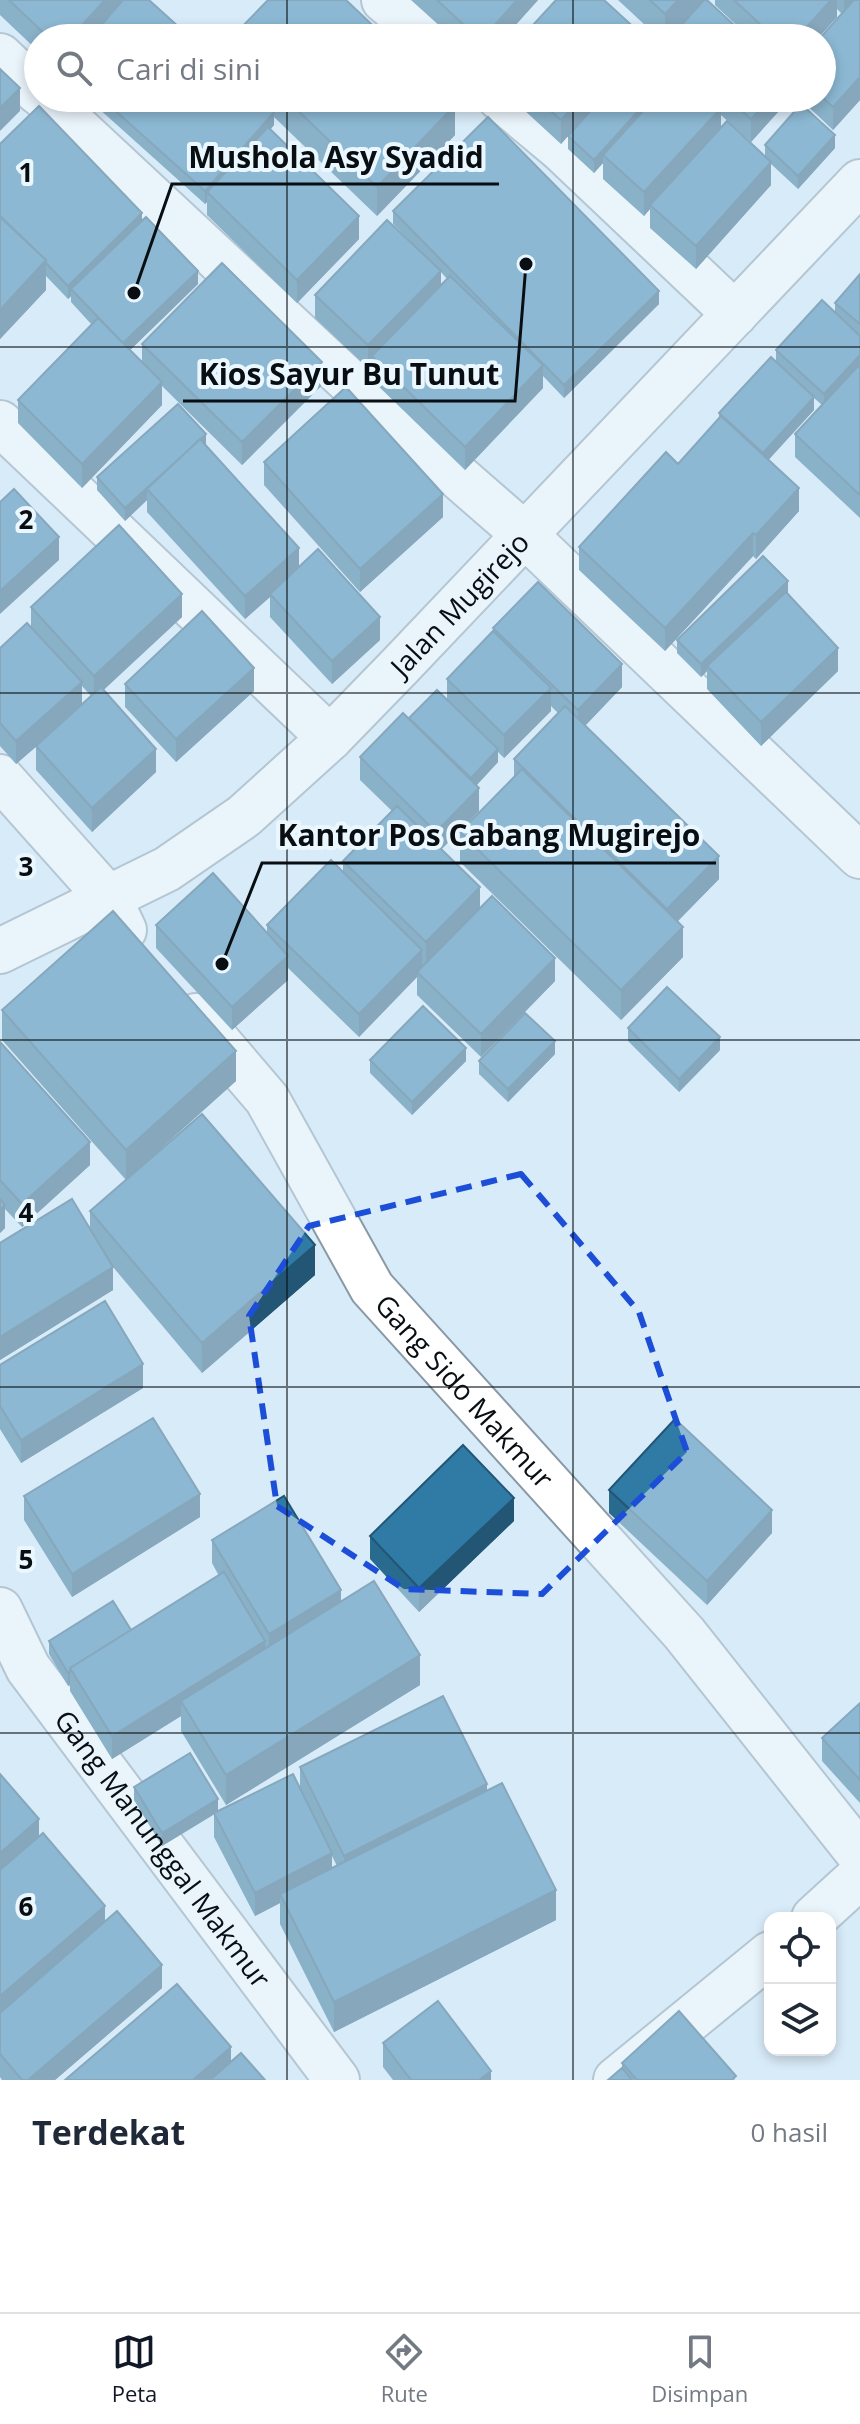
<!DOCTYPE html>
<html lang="id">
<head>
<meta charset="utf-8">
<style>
  :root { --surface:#fff; --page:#f6f6f7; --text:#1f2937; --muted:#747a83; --line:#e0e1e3; --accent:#111827 }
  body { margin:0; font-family:"Open Sans",sans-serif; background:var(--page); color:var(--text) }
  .controls { position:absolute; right:24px; bottom:24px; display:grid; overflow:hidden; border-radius:16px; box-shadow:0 4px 12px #0003 }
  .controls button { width:72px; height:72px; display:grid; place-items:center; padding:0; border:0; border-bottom:2px solid var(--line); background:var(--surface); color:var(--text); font:40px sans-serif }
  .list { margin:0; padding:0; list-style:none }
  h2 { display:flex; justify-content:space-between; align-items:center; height:104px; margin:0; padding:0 32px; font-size:34px }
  h2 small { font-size:26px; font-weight:400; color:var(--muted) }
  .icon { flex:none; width:44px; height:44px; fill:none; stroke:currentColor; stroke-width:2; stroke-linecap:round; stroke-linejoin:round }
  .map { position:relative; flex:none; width:860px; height:2080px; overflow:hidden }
  .search { position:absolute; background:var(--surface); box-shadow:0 4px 12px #0003; left:24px; right:24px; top:24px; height:88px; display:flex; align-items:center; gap:20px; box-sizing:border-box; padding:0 28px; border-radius:44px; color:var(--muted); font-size:30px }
  .sheet { height:232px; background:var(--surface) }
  nav { display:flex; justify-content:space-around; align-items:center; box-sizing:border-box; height:112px; border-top:2px solid var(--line); background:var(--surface); font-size:22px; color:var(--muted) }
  nav a { display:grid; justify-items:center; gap:4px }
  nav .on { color:var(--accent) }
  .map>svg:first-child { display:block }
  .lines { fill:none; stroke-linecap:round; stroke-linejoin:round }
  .street-casing { stroke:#899aa6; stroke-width:48 }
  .secondary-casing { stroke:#899aa6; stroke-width:48 }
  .street { stroke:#fff; stroke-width:44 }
  .secondary { stroke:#fff; stroke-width:44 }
  .wall { fill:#296a8f; fill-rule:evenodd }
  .shaded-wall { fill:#225674 }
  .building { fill:#307ba6; stroke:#225674; stroke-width:2 }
  .marked { fill:none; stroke:#1d4ed8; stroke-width:6; stroke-dasharray:16 10; stroke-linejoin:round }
  .grid { fill:none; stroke:#080e12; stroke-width:2; stroke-opacity:0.55 }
  .labels { text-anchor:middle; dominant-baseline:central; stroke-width:8; stroke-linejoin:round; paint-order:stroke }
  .street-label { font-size:28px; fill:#080e12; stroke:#ebf7ff }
  .grid-label { font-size:26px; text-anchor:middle; font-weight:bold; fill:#080e12; stroke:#ebf7ff; stroke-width:8; stroke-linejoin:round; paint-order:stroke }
  .leader { fill:none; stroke:#080e12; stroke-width:3 }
  .callout-dot { fill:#080e12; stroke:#ebf7ff; stroke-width:3 }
  .callout-label { font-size:30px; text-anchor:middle; font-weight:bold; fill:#080e12; stroke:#ebf7ff; stroke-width:8; stroke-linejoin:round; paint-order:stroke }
</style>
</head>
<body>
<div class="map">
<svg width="860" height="2080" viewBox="0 0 860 2080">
  <rect width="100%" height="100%" fill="#d8ebf8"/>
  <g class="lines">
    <defs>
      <g id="street">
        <path d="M384 0 429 38"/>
        <path d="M0 56 38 92"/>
        <path d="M45 98 353 385 525 535 860 856"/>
        <path d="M500 98 562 150 735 314"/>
        <path d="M0 423 330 738"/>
        <path d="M0 777 109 899 124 930"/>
        <path id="s1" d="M196 1016 267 1099 372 1288 684 1633 860 1855"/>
        <path id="s2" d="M0 1610 28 1668 337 2080"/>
        <path d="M814 1918 860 1876"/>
        <path d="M616 2080 770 1954"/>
      </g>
      <g id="secondary">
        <path id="s3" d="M0 951 167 869 244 816 330 738 400 666 860 182"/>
      </g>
    </defs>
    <use href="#street" class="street-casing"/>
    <use href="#secondary" class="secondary-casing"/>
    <use href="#street" class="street"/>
    <use href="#secondary" class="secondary"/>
  </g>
  <path class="wall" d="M0 0H149L191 38H38V51L0 15Z
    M411 0H538L504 38H453Z
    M618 0H707L748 38H659Z
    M715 0H860V100L833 130 799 98H822V38L842 14 837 9V17L818 38H750L715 5Z
    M87 98H448L455 135 377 216 274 117V125L270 130 359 239 297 303 207 215V202L205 204Z
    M511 98H601L561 144Z
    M602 98H790L751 142 721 115V127L765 156V145L835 148 798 189 771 164V185L696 269 650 228V209L644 216 603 179V163L594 173 568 149V136Z
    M0 144 142 221 198 284 130 350 142 362V344L322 385 242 465 162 386V405L82 488 18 423V400L92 325 71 302V296L68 299 46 276V290L0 339Z
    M393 211 659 304 564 398 543 376V388L465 470 372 380V364L368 368 315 318V295L422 253 393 224ZM441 272 447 279 441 285Z
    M860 274V518L795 457V434L822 405 814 398V410L768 460 799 511 756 559 753 556 665 651 579 570V547L678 464 719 419V413L776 362V350L835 313V303Z
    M206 445 299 567 380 640 332 684 270 617V597L245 619 147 512V500L125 521 97 490V477Z
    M264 462 443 517 360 592 264 485Z
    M788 594 838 671 761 746 707 689V671L701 677 677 653V640Z
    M31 607 182 617 103 690 156 772 92 832 36 770V747L16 764 0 746V648L31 627ZM82 686 91 696 82 704Z
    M493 628 622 687 585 726 719 879 678 921 683 957 621 1020 460 862V832L514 777V759L558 713 551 706V711L504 758 498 752V762L476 786 479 811 441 849 480 908 555 981 481 1057 417 995V977L359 1037 288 968V980L232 1030 156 948V925L267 933V925L343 872V861L392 811 360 780V757L409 719 447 700V679L493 631Z
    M125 684 254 691 176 762 125 707Z
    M2 1010 236 1081 134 1172 315 1275 202 1373 113 1267V1290L0 1360V1243L90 1229V1211L126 1180 2 1040Z
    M628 1028 720 1050 679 1092 628 1041Z
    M0 1042 90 1165 22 1227 5 1209V1228L0 1233Z
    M555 1054 508 1102 479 1074V1061Z
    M370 1060 466 1061 412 1115 370 1073Z
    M0 1365 143 1388 21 1463 0 1429Z
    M609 1490 772 1533 707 1605 609 1513Z
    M24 1496 200 1517 72 1597 24 1520Z
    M514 1521 419 1612 370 1559V1536Z
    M212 1540 341 1602 420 1685 226 1805 181 1731V1716L112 1759 70 1691V1684L68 1686 49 1654V1641L131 1630 219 1576 212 1563Z
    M860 1703V1803L822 1761V1738Z
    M300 1767 487 1790 556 1920 334 2032 280 1924V1903L255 1916 214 1837V1814L162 1846 134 1800V1787L218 1811 300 1790ZM332 1856 337 1866 332 1868Z
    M0 1774 39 1837 105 1922 162 1988 55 2080H2L0 2077Z
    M383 2043 491 2080H393L383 2067Z
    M622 2063 736 2080H608L622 2068Z"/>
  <path class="shaded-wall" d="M105 0H127L92 38H70Z
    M517 0H538L504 38H483Z
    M678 0H705L670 38H665V14Z
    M831 0H837V17L818 38H797Z
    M844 0H858L844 16Z
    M860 77V100L833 130V107Z
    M20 88V111L0 131V108Z
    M581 98H601L561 144V120Z
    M650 98H662L603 155V163L594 173V160Z
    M770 98 790 99 751 142V119Z
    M455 105V135L377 216V187Z
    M721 108V131L650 205V209L644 216V192Z
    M274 112V125L211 196 207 192V202L205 204V191Z
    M835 135V148L798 189V176Z
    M771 162V185L696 269V246Z
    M142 213V226L71 289V296L68 299V286Z
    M359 216V239L297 303V280Z
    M46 260V290L0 339V310Z
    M198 271V284L123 357V344Z
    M441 271V294L372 356V364L368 368V345Z
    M659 291V304L564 398V385Z
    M860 355V368L824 407V394Z
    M322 362V385L242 465V442Z
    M543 365V388L465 470V447Z
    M162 382V405L82 488V464Z
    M814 397V410L763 466V453Z
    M206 434V447L147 489V500L125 521V508Z
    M799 488V511L756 559V535Z
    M443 494V517L360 592V569Z
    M753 533V556L665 651V628Z
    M59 537V560L0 614V591Z
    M299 548V571L270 594V597L245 619V596Z
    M788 581V594L707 666V671L701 677V664Z
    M182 594V617L94 699V676Z
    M380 617V640L332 684V661Z
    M838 648V671L761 746V722Z
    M622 664V687L578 733V710Z
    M254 668V691L176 762V739Z
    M82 682V705L16 764V741Z
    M551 688V711L504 758V735Z
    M156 749V772L92 832V808Z
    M498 749V762L471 791V778Z
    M479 788V811L436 855V832Z
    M719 856V879L667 932V909Z
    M480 887V910L426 965V942Z
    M683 927V957L621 1020V990Z
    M422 950V973L417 972V977L359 1037V1014Z
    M288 956V980L232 1030V1007Z
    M555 958V981L481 1057V1034Z
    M720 1037V1050L679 1092V1079Z
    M555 1041V1054L508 1102V1089Z
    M466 1048V1061L412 1115V1102Z
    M236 1051V1081L126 1180V1150Z
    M90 1142V1165L22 1227V1204Z
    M5 1205V1228L0 1233V1209Z
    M315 1245V1275L202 1373V1343Z
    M113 1267V1290L0 1360V1337Z
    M143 1364V1388L21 1463V1440Z
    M200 1494V1517L72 1597V1574Z
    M514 1498V1521L419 1612V1588Z
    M772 1510V1533L707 1605V1581Z
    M341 1590V1613L269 1658V1634Z
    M265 1641V1664L181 1701V1716L112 1759V1736Z
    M420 1655V1685L226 1805V1775Z
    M70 1671V1684L68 1686V1673Z
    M487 1784V1807L344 1879V1856Z
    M218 1799V1812L162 1846V1833Z
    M39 1819V1842L0 1876V1853Z
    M332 1853V1877L280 1894V1903L255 1916V1893Z
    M556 1890V1920L334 2032V2002Z
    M105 1906V1929L0 2019V1996Z
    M162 1965V1988L55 2080H28Z
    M231 2047V2070L220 2080H193Z
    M491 2071V2080H479Z"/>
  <path class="building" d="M9 0H105L70 38H49Z
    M123 0H149L191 38H90Z
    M268 0H346L386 38H231Z
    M437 0H517L483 38H478Z
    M556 0H604L639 32 634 38H521Z
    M650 0H678L665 14Z
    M704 0H707L748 38H670Z
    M734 0H831L797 38H775Z
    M854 0H860V77L833 107 822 97V38H820Z
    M0 69 20 88 0 108Z
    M101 98H258L274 112 205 191Z
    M285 98H448L455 105 377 187Z
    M536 98H581L561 120Z
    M602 98H650L594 160 568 136Z
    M655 98H710L721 108 644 192 603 155Z
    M728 98H770L751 119Z
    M801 104 835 135 798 176 765 145Z
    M39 106 142 213 68 286 46 263V260L0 216V144Z
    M488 117 659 291 564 385 393 211Z
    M727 121 771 162 696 246 650 205Z
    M268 127 359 216 297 280 207 192Z
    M0 217 46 260 0 310Z
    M146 217 198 271 123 343 71 289Z
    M387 220 441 271 368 345 315 295Z
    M222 263 322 362 242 442 142 344Z
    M860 274V324L835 303Z
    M450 276 543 365 465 447 372 356Z
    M822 300 860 336V355L824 394 776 350Z
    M98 318 162 382 82 464 18 400Z
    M771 357 814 397 763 453 719 413Z
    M860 364V495L795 434Z
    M346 387 443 494 360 569 264 462Z
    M178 404 206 434 125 508 97 477Z
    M721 416 799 488 756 535 753 533 665 628 579 547 666 452 678 464Z
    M200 439 299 548 245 596 147 489Z
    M14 489 59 537 0 591V502Z
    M119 525 182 594 94 676 31 607Z
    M318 549 380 617 332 661 270 594Z
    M763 556 788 581 701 664 677 640Z
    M538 582 622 664 578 710 493 628Z
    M786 592 838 648 761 722 707 666Z
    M202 611 254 668 176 739 125 684Z
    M27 623 82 682 16 741 0 723V648Z
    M493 631 551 688 504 735 447 679Z
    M101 687 156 749 92 808 36 746Z
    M437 690 498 749 471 778 409 718Z
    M565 706 719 856 667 909 514 759Z
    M403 713 479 788 436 832 360 757Z
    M522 769 683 927 621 990 460 832Z
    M397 806 480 887 426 942 343 861Z
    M331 860 422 950 359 1014 267 925Z
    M213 873 288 956 232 1007 156 925Z
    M492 896 555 958 481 1034 417 972Z
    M113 911 236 1051 126 1150 2 1010Z
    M667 987 720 1037 679 1079 628 1028Z
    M423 1006 466 1048 412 1102 370 1060Z
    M525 1013 555 1041 508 1089 479 1061Z
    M0 1042 90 1142 22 1204 0 1180Z
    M202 1114 315 1245 202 1343 90 1211Z
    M0 1199 5 1205 0 1209Z
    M72 1199 113 1267 0 1337V1243Z
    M105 1301 143 1364 21 1440 0 1406V1365Z
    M153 1418 200 1494 72 1574 24 1496Z
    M675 1419 772 1510 707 1581 609 1490Z
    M463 1445 514 1498 419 1588 370 1536Z
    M284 1496 341 1590 269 1634 212 1540Z
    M224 1572 265 1641 112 1736 70 1668Z
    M374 1581 420 1655 226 1775 181 1701Z
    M113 1601 131 1630 70 1668V1671L68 1673 49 1641Z
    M443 1696 487 1784 344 1856 300 1767Z
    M860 1703V1780L822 1738Z
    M190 1753 218 1799 162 1833 134 1787Z
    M0 1774 39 1819 0 1853Z
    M293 1774 332 1853 255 1893 214 1813Z
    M502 1783 556 1890 334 2002 280 1894Z
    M43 1833 105 1906 0 1996V1870Z
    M117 1911 162 1965 28 2080H22L0 2054V2013Z
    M177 1984 231 2047 193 2080H65Z
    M438 2001 491 2071 479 2080H411L383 2043Z
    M679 2011 736 2076 732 2080H637L622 2063Z
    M241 2053 265 2080H210Z
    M622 2068 632 2080H608Z"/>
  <path d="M0 0H860V2080H0ZM521 1174 639 1312 687 1452 542 1594 404 1589 277 1506 249 1316 309 1226Z" fill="#d8ebf8" fill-opacity=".55" fill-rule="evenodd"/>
  <path class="marked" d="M521 1174 639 1312 687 1452 542 1594 404 1589 277 1506 249 1316 309 1226Z"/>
  <path class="grid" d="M287 0V38M573 0V38M287 98V2080M573 98V2080M0 347H860M0 693H860M0 1040H860M0 1387H860M0 1733H860"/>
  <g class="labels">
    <g class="street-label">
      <text stroke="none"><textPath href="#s3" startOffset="582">Jalan Mugirejo</textPath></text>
      <text stroke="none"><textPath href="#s1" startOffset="464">Gang Sido Makmur</textPath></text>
      <text stroke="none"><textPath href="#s2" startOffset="290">Gang Manunggal Makmur</textPath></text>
    </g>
  </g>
  <g class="grid-label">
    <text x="26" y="182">1</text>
    <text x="26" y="529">2</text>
    <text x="26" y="876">3</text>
    <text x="26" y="1222">4</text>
    <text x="26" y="1569">5</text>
    <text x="26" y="1916">6</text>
  </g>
  <path class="leader" d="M134 293L172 184H499M526 264L515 401H183M222 964L262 863H716"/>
  <g class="callout-dot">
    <circle cx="134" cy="293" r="8"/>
    <circle cx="526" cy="264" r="8"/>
    <circle cx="222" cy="964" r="8"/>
  </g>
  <g class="callout-label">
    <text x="336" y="168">Mushola Asy Syadid</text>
    <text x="349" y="385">Kios Sayur Bu Tunut</text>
    <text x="489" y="846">Kantor Pos Cabang Mugirejo</text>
  </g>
</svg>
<div class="controls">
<button><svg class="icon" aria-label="locate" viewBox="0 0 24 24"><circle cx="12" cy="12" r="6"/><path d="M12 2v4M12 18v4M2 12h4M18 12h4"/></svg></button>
<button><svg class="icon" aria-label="layers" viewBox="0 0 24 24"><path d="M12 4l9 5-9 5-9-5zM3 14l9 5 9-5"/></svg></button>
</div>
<div class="search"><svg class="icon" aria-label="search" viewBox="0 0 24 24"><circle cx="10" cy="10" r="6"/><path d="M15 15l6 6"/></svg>Cari di sini</div>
</div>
<section class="sheet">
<h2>Terdekat<small>0 hasil</small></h2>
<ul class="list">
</ul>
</section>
<nav>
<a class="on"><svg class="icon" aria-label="map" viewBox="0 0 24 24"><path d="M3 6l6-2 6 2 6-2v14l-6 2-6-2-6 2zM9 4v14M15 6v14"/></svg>Peta</a>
<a><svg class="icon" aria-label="directions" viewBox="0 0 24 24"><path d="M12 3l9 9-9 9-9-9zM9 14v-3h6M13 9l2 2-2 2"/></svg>Rute</a>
<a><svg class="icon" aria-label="saved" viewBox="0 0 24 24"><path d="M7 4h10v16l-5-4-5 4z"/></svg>Disimpan</a>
</nav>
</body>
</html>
